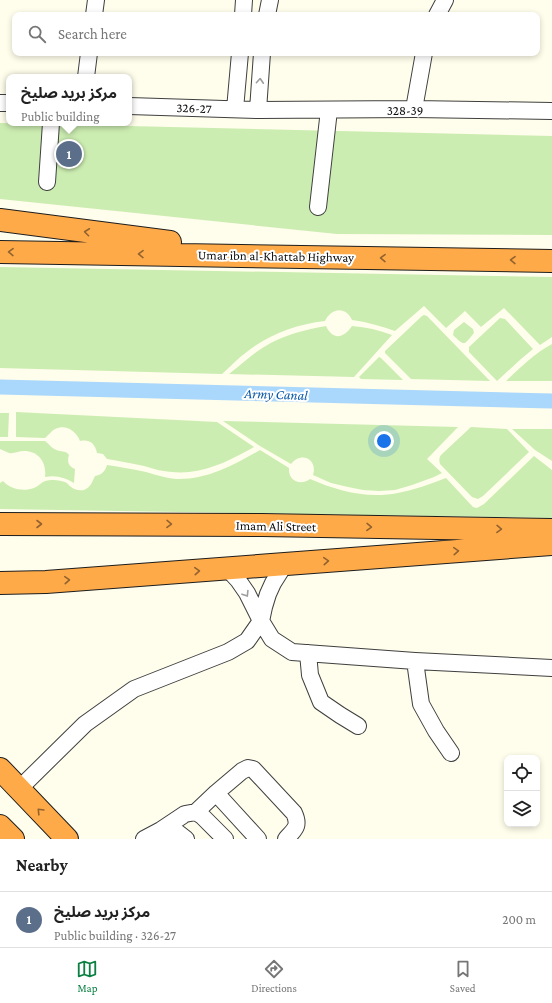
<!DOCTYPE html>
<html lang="en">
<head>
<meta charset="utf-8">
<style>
  :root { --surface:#fff; --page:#f6f6f6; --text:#222; --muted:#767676; --line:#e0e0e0; --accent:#0b8043 }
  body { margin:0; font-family:"Crimson Pro","Noto Sans Arabic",serif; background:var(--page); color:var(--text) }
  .controls { position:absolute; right:12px; bottom:12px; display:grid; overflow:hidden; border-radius:8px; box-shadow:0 2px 6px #0003 }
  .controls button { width:36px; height:36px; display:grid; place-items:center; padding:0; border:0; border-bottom:1px solid var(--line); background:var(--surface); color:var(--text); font:20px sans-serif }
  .you { position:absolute; left:384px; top:441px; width:14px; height:14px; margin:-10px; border:3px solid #fff; border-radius:50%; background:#1a73e8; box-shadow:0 0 0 6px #1a73e833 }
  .badge { display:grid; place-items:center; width:26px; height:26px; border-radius:50%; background:var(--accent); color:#fff; font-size:13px; font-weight:700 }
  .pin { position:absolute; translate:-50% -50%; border:2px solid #fff; box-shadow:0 1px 4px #0006 }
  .popup { position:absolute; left:6px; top:74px; width:126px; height:52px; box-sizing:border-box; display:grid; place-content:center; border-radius:8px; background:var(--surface); filter:drop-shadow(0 1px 3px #0005); font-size:13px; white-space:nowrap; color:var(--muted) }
  .popup b { font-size:15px; color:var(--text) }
  .popup::after { content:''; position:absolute; left:50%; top:100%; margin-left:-8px; border:8px solid transparent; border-top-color:var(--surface) }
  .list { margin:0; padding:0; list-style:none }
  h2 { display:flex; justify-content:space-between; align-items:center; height:52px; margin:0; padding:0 16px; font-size:17px }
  h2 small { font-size:13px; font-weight:400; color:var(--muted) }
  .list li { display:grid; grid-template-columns:26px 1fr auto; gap:12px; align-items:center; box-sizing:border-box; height:56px; padding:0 16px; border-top:1px solid var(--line) }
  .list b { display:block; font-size:15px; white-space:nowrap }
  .list p { margin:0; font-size:13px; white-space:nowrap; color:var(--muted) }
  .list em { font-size:13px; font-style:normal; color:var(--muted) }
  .icon { flex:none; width:22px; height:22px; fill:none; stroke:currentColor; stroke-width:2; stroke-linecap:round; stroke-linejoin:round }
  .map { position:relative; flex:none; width:552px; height:839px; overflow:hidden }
  .search { position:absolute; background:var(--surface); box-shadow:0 2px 6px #0003; left:12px; right:12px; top:12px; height:44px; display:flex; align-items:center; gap:10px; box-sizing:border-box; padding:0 14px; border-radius:8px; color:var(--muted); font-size:15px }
  .sheet { height:108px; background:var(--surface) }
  nav { display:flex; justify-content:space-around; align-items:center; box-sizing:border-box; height:56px; border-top:1px solid var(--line); background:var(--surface); font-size:11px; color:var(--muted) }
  nav a { display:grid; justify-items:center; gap:2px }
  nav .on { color:var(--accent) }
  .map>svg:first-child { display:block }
  .green { fill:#ccedb1 }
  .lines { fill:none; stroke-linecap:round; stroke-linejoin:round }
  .canal { stroke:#aad7fc; stroke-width:15 }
  .minor-casing { stroke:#3f3f3f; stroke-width:18 }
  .highway-casing { stroke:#1d1d1d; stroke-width:24 }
  .minor { stroke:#fff; stroke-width:16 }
  .highway { stroke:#ffaa49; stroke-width:22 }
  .oneway { stroke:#9e9e9e }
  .oneway2 { stroke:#92632e }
  .labels { text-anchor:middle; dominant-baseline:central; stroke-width:4; stroke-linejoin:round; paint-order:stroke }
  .street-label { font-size:13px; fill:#0c0c0c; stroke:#fff }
  .water-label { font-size:14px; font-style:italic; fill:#0a58a9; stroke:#fff }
</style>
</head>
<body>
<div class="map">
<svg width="552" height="839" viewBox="0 0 552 839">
  <rect width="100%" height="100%" fill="#fffdeb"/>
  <path class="green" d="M0 123 552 136V235L337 234 0 199Z
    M0 267 552 277V337L540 345 504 308 481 327 465 311 446 328 424 306 395 331C381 326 367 322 352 320 351 318 350 316 348 314 340 306 329 312 325 321 297 324 270 334 248 351 238 358 230 367 222 374L0 368Z
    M424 315 427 316 490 381 411 379 385 353V351L422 316Z
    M500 318 505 319 533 349 521 359 497 381 469 352V347Z
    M464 322 473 329 474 333C464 345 465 347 453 335L454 330Z
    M326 326C333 341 344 338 352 326 366 327 379 330 392 335L354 377 229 374C241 365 252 354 264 347 283 335 304 330 326 326Z
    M552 344V381H506C520 368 535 353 552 344Z
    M379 357 381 358 403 380 361 379 359 377Z
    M16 412 217 422 254 447C234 458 212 470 189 472 179 473 168 472 158 470 153 469 149 467 144 466 131 463 119 461 107 459L103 454 97 453C95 443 89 439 80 441 76 431 66 424 55 429 51 431 49 435 45 438L16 437Z
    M0 413H9L8 437H0Z
    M223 421 458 427 427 459 442 473 434 477 412 485 395 490 379 491 363 490 348 487 331 483 313 475C318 459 301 451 291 464L260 446Z
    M471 427 507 429 529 452 483 496 478 499 472 497 440 464C439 460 439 458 441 455Z
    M512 429H552V461L535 450Z
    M0 441H45C50 445 53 450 60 451 64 452 66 451 69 455 67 461 68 466 75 469L74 483C64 477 56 475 45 477 47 463 39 451 24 451 19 451 14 454 9 453 6 452 3 450 0 449Z
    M260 450 289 468C288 481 300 486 310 479 338 491 367 499 398 493 414 490 430 484 446 478L473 507 477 508 484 504 534 456 552 470V518L0 509V483L3 481C10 489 23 492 34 488 43 484 41 480 53 480 57 480 65 481 68 484 69 485 69 486 70 486 74 490 79 491 84 490 91 487 92 482 95 476 101 475 105 472 107 465 120 467 133 469 146 472 156 475 166 478 176 479 207 480 234 465 260 450Z"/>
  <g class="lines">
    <path class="canal" d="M0 387 552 401"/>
    <defs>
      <path id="minor" d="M94 15 96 0
        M243 15 244 0
        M267 15 270 0
        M437 15 445 0
        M86 77 89 53
        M0 103H9
        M129 106 258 110 414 109 552 111
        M235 109 240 53
        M414 109 424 53
        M258 110 262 53
        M47 182 51 123
        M318 207 329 110
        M227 568 238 580 247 593 261 621 272 639 292 652 415 661 552 668
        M308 653 310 675 321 702 340 715 358 726
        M415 661 421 704 436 731 451 753
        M19 789 85 724 134 689 228 652 247 641 261 621 264 607 268 594 273 583 285 564
        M216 793 242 771 248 768 253 769 294 813C300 826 295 829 286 839
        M196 812 216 793 258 839
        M158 832H177L186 839
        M144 839 161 830 185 814 196 812 202 816 225 839"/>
      <path id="highway" d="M0 220 170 242
        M0 252 552 261
        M0 524 262 525 552 530
        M0 583 46 582 552 544
        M0 769 67 839
        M0 826 13 839"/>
    </defs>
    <use href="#minor" class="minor-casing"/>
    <use href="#highway" class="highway-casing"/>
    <use href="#minor" class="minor"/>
    <use href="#highway" class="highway"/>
  </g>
  <defs><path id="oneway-chevron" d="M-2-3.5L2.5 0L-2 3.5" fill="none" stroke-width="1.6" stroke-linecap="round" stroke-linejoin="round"/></defs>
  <g class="oneway">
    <use href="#oneway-chevron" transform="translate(260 81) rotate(-86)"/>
    <use href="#oneway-chevron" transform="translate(246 594) rotate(58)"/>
  </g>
  <g class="oneway2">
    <use href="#oneway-chevron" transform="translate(87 232) rotate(-173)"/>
    <use href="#oneway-chevron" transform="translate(11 252) rotate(-179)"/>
    <use href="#oneway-chevron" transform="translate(141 254) rotate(-179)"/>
    <use href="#oneway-chevron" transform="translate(383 258) rotate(-179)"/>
    <use href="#oneway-chevron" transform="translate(513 260) rotate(-179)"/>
    <use href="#oneway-chevron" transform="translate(39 524)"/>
    <use href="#oneway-chevron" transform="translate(169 524) rotate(1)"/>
    <use href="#oneway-chevron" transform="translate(369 527) rotate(1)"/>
    <use href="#oneway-chevron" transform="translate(499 529) rotate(1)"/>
    <use href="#oneway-chevron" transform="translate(456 551) rotate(-4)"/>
    <use href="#oneway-chevron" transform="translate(326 561) rotate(-4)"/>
    <use href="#oneway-chevron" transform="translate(197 571) rotate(-4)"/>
    <use href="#oneway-chevron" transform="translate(67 580) rotate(-4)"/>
    <use href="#oneway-chevron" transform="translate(40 811) rotate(-134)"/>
  </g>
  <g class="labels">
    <g class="street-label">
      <text transform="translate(194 108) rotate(2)">326-27</text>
      <text x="405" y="110">328-39</text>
      <text transform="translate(276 256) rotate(1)">Umar ibn al-Khattab Highway</text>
      <text transform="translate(276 526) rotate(1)">Imam Ali Street</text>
    </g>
    <g class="water-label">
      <text transform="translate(276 394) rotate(2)">Army Canal</text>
    </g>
  </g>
</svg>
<div class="controls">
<button><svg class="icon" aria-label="locate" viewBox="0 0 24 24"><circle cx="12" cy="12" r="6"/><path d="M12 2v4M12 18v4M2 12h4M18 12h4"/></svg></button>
<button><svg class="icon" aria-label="layers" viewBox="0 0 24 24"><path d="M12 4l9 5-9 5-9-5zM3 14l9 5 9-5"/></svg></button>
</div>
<div class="you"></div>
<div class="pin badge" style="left:69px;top:154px;background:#5c6f8a">1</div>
<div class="popup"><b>مركز بريد صليخ</b>Public building</div>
<div class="search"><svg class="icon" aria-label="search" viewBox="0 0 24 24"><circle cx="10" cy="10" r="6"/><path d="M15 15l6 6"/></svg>Search here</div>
</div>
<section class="sheet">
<h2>Nearby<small></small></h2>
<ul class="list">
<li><span class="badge" style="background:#5c6f8a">1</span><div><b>مركز بريد صليخ</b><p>Public building · 326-27</p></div><em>200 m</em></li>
</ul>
</section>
<nav>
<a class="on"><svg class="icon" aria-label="map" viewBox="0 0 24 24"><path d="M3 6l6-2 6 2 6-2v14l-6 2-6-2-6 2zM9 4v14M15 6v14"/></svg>Map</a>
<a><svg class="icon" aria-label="directions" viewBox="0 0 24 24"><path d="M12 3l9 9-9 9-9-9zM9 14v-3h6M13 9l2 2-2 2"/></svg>Directions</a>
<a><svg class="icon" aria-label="saved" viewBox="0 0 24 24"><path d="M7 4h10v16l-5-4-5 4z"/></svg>Saved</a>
</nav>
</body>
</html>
